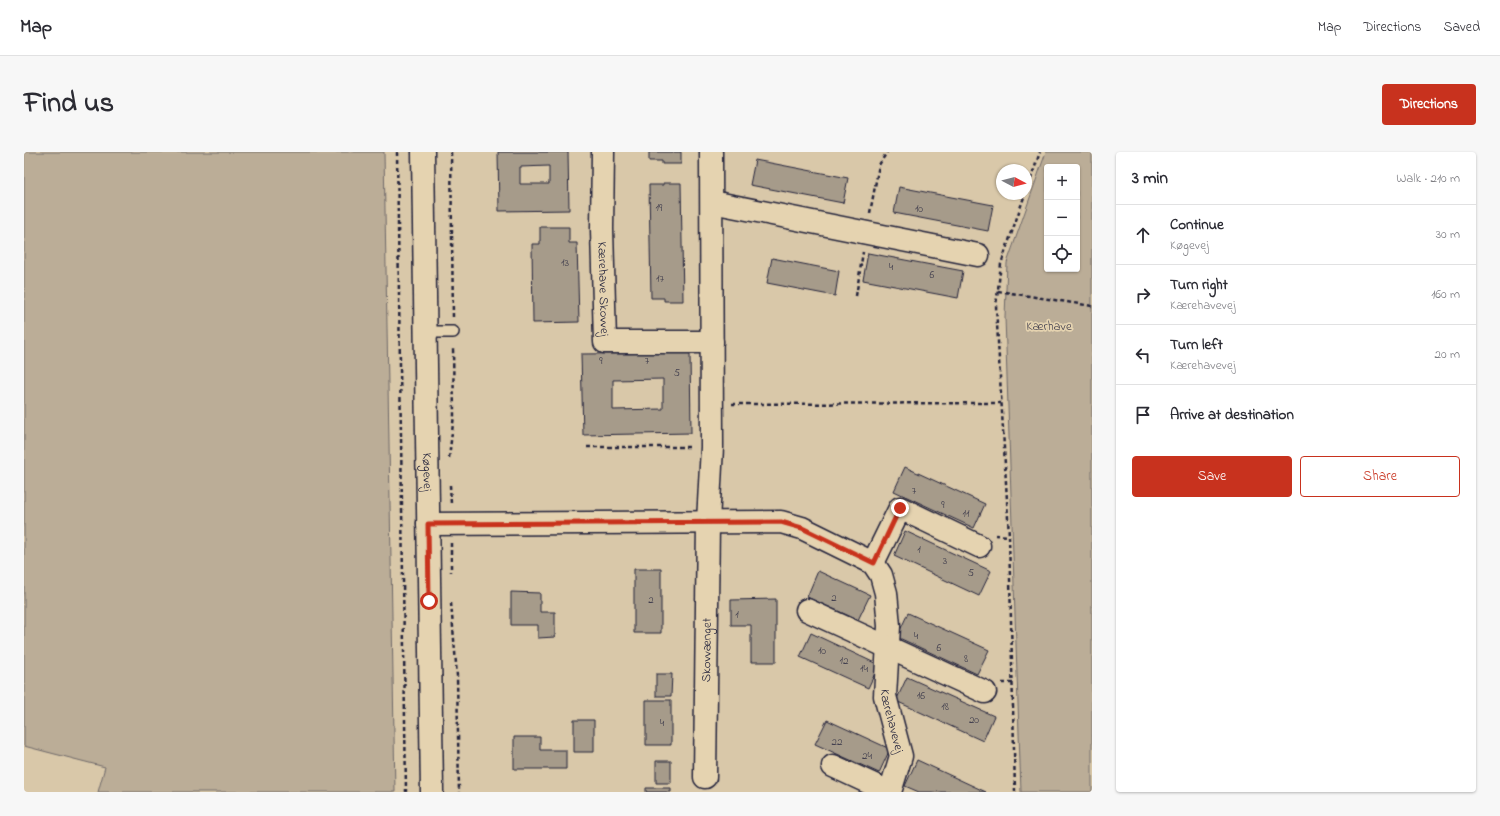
<!DOCTYPE html>
<html lang="en">
<head>
<meta charset="utf-8">
<style>
  :root { --surface:#fff; --page:#f7f7f7; --text:#2b2b33; --muted:#7c7c81; --line:#e1e1e2; --accent:#c8321e }
  body { margin:0; font-family:"Indie Flower",sans-serif; background:var(--page); color:var(--text) }
  .controls { position:absolute; right:12px; top:12px; display:grid; overflow:hidden; border-radius:4px; box-shadow:0 1px 3px #0004 }
  .controls button { width:36px; height:36px; display:grid; place-items:center; padding:0; border:0; border-bottom:1px solid var(--line); background:var(--surface); color:var(--text); font:20px sans-serif }
  .compass { position:absolute; left:972px; top:12px; width:36px; height:36px; border-radius:50%; background:var(--surface); box-shadow:0 1px 3px #0004; rotate:97deg }
  .stop { position:absolute; width:12px; height:12px; margin:-9px; border:3px solid #c8321e; border-radius:50%; background:#fff }
  .stop.end { background:#c8321e; border-color:#fff; box-shadow:0 1px 4px #0008 }
  .list { margin:0; padding:0; list-style:none }
  h2 { display:flex; justify-content:space-between; align-items:center; height:52px; margin:0; padding:0 16px; font-size:17px }
  h2 small { font-size:13px; font-weight:400; color:var(--muted) }
  .list li { display:grid; grid-template-columns:26px 1fr auto; gap:12px; align-items:center; box-sizing:border-box; height:60px; padding:0 16px; border-top:1px solid var(--line) }
  .list b { display:block; font-size:15px; white-space:nowrap }
  .list p { margin:0; font-size:13px; white-space:nowrap; color:var(--muted) }
  .list em { font-size:13px; font-style:normal; color:var(--muted) }
  .actions { display:flex; gap:8px; padding:12px 16px }
  .actions a { flex:1; padding:9px 0; border:1px solid var(--accent); border-radius:4px; text-align:center; font-size:14px; color:var(--accent) }
  .actions .main { background:var(--accent); color:#fff }
  .icon { flex:none; width:22px; height:22px; fill:none; stroke:currentColor; stroke-width:2; stroke-linecap:round; stroke-linejoin:round }
  .map { position:relative; flex:none; width:1068px; height:640px; overflow:hidden; border-radius:4px }
  header { display:flex; align-items:center; gap:24px; box-sizing:border-box; height:56px; padding:0 20px; background:var(--surface); border-bottom:1px solid var(--line) }
  header strong { font-size:19px }
  nav { display:flex; gap:22px; margin-inline-start:auto; font-size:14px }
  .intro { display:flex; align-items:center; justify-content:space-between; box-sizing:border-box; height:96px; padding:0 24px }
  h1 { margin:0; font-size:28px }
  .button { padding:10px 18px; border-radius:4px; background:var(--accent); color:#fff; font-size:14px; font-weight:700 }
  main { display:flex; gap:24px; padding:0 24px }
  aside { flex:1; background:var(--surface); border-radius:4px; box-shadow:0 1px 3px #0004 }
  .map>svg:first-child { display:block }
  .green { fill:#bbad97; stroke:#6e6869; fill-rule:evenodd }
  .building { fill:#a69b8a; stroke:#22223b; fill-rule:evenodd }
  .lines { fill:none; stroke-linecap:round; stroke-linejoin:round }
  .lane-casing { stroke:#22223b; stroke-width:14 }
  .street-casing { stroke:#22223b; stroke-width:25 }
  .secondary-casing { stroke:#22223b; stroke-width:25 }
  .path { stroke:#22223b; stroke-width:2.5; stroke-dasharray:4 3; stroke-linecap:butt }
  .lane { stroke:#e5d3b0; stroke-width:11 }
  .street { stroke:#e5d3b0; stroke-width:22 }
  .secondary { stroke:#e5d3b0; stroke-width:22 }
  .route { stroke:#c8321e; stroke-width:5 }
  .labels { text-anchor:middle; dominant-baseline:central; stroke-width:3.5; stroke-linejoin:round; paint-order:stroke }
  .number-label { font-size:11px; fill:#43404f }
  .street-label { font-size:13px; fill:#22223b; stroke:#e5d3b0 }
  .park-label { font-size:13px; fill:#413e4d; stroke:#e5d3b0 }
</style>
</head>
<body>
<header>
<strong>Map</strong>
<nav><a>Map</a><a>Directions</a><a>Saved</a></nav>
</header>
<div class="intro"><h1>Find us</h1><a class="button">Directions</a></div>
<main>
<div class="map">
<svg width="1068" height="640" viewBox="0 0 1068 640">
  <rect width="100%" height="100%" fill="#d9c8a9"/>
  <filter id="ink" filterUnits="userSpaceOnUse"><feTurbulence type="fractalNoise" baseFrequency=".025" numOctaves="2"/><feDisplacementMap in="SourceGraphic" scale="8" xChannelSelector="R" yChannelSelector="G"/><feConvolveMatrix kernelMatrix="1 2 1 2 8 2 1 2 1" color-interpolation-filters="sRGB"/></filter>
  <g filter="url(#ink)">
    <path class="green" d="M0 0H360L371 640H74L81 615 0 594Z
      M1022 0H1068V640H997L981 165 983 111ZM1023 15H1053V117H1023Z"/>
    <path class="building" d="M474 0H544L545 58 475 59ZM525 14V32H496V15Z
      M625 0H657V12H638V9H625Z
      M731 8 824 26 819 51 726 33Z
      M639 31H657L659 149H640V146H627L625 33H639Z
      M875 35 969 53 964 79 870 61Z
      M516 75H545V91H553L555 170 509 171 508 92H516Z
      M844 101 939 119 934 146 839 128Z
      M748 106 815 119 811 144 743 131Z
      M666 201 667 281 559 283 557 202ZM639 227V257L589 258V228Z
      M881 315 961 352 950 376 870 339Z
      M881 379 967 419 955 444 870 404Z
      M610 417H637V481H610Z
      M794 419 846 443 834 468 783 445Z
      M487 440 516 441V460H531V485L514 486V473H487Z
      M752 447V510H727V473H707V448Z
      M884 461 965 498 953 522 873 485Z
      M787 481 855 513 844 536 776 505Z
      M632 522H648L647 544H632Z
      M883 525 970 564 959 589 872 549Z
      M622 548H647V593H622Z
      M550 568H570V600H550Z
      M803 568 866 597 855 621 791 592Z
      M490 585H516V598H542V617H490Z
      M893 608 962 640H895L881 634Z
      M632 609H647V631H632Z
      M622 636H647V640H622Z"/>
    <g class="lines">
      <defs>
        <path id="lane" d="M402 180H429"/>
        <g id="street">
          <path id="s1" d="M579 0 578 77 581 190H688"/>
          <path d="M688 50 954 103"/>
          <path id="s2" d="M404 372 757 370 778 376 849 411 857 423 862 441 865 474 861 544 877 604 866 640"/>
          <path d="M849 411 876 356 955 394"/>
          <path d="M783 458 961 540"/>
          <path d="M809 614 865 640"/>
          <path id="s3" d="M681 625 684 370 688 295 687 0"/>
        </g>
        <g id="secondary">
          <path id="s4" d="M399 0 408 640"/>
        </g>
      </defs>
      <use href="#lane" class="lane-casing"/>
      <use href="#street" class="street-casing"/>
      <use href="#secondary" class="secondary-casing"/>
      <path class="path" d="M373 0 382 640
        M427 0 429 166
        M1002 41 1016 0
        M846 61 855 13 863 0
        M974 139 1068 154
        M832 144 839 100
        M708 252 977 251
        M563 295H668
        M425 306 430 263 429 195
        M426 333 427 352
        M971 383 985 384
        M427 391V420
        M427 451 433 524 435 640
        M978 531H990
        M991 640 985 384 972 154 977 112 1001 42"/>
      <use href="#lane" class="lane"/>
      <use href="#street" class="street"/>
      <use href="#secondary" class="secondary"/>
    </g>
  </g>
  <g class="lines" filter="url(#ink)">
    <path class="route" d="M405 449 404 372 757 370 778 376 850 411 876 356"/>
  </g>
  <g class="labels">
    <g class="number-label">
      <text x="635" y="56">19</text>
      <text x="895" y="57">10</text>
      <text x="541" y="111">13</text>
      <text x="867" y="115">4</text>
      <text x="908" y="123">6</text>
      <text x="636" y="127">17</text>
      <text x="577" y="209">9</text>
      <text x="623" y="209">7</text>
      <text x="653" y="221">5</text>
      <text x="890" y="339">7</text>
      <text x="919" y="353">9</text>
      <text x="942" y="362">11</text>
      <text x="895" y="398">1</text>
      <text x="921" y="409">3</text>
      <text x="947" y="421">5</text>
      <text x="810" y="446">2</text>
      <text x="627" y="448">2</text>
      <text x="713" y="463">1</text>
      <text x="892" y="484">4</text>
      <text x="915" y="496">6</text>
      <text x="798" y="499">10</text>
      <text x="942" y="507">8</text>
      <text x="820" y="509">12</text>
      <text x="840" y="517">14</text>
      <text x="897" y="544">16</text>
      <text x="921" y="555">18</text>
      <text x="950" y="568">20</text>
      <text x="638" y="571">4</text>
      <text x="813" y="590">22</text>
      <text x="843" y="604">24</text>
    </g>
    <g class="street-label">
      <text stroke="none"><textPath href="#s1" startOffset="137">Kærehave Skovvej</textPath></text>
      <text stroke="none"><textPath href="#s4" startOffset="320">Køgevej</textPath></text>
      <text stroke="none"><textPath href="#s3" startOffset="127">Skovvænget</textPath></text>
      <text stroke="none"><textPath href="#s2" startOffset="616">Kærehavevej</textPath></text>
    </g>
    <g class="park-label">
      <text x="1025" y="174">Kærhave</text>
    </g>
  </g>
</svg>
<div class="controls">
<button>+</button>
<button>−</button>
<button><svg class="icon" aria-label="locate" viewBox="0 0 24 24"><circle cx="12" cy="12" r="6"/><path d="M12 2v4M12 18v4M2 12h4M18 12h4"/></svg></button>
</div>
<svg class="compass" viewBox="-18 -18 36 36"><path d="M0-13l5 13h-10z" fill="#e53935"/><path d="M0 13l5-13h-10z" fill="#7c7c81"/></svg>
<div class="stop" style="left:405px;top:449px"></div>
<div class="stop end" style="left:876px;top:356px"></div>
</div>
<aside>
<h2>3 min<small>Walk · 210 m</small></h2>
<ul class="list">
<li><svg class="icon" aria-label="ahead" viewBox="0 0 24 24"><path d="M12 20V5M6 11l6-6 6 6"/></svg><div><b>Continue</b><p>Køgevej</p></div><em>30 m</em></li>
<li><svg class="icon" aria-label="right" viewBox="0 0 24 24"><path d="M7 20v-9h11M14 6l5 5-5 5"/></svg><div><b>Turn right</b><p>Kærehavevej</p></div><em>160 m</em></li>
<li><svg class="icon" aria-label="left" viewBox="0 0 24 24"><path d="M17 20v-9H6M10 6l-5 5 5 5"/></svg><div><b>Turn left</b><p>Kærehavevej</p></div><em>20 m</em></li>
<li><svg class="icon" aria-label="arrive" viewBox="0 0 24 24"><path d="M6 21V4h12l-3 4 3 4H6"/></svg><div><b>Arrive at destination</b></div></li>
</ul>
<div class="actions"><a class="main">Save</a><a>Share</a></div>
</aside>
</main>
</body>
</html>
